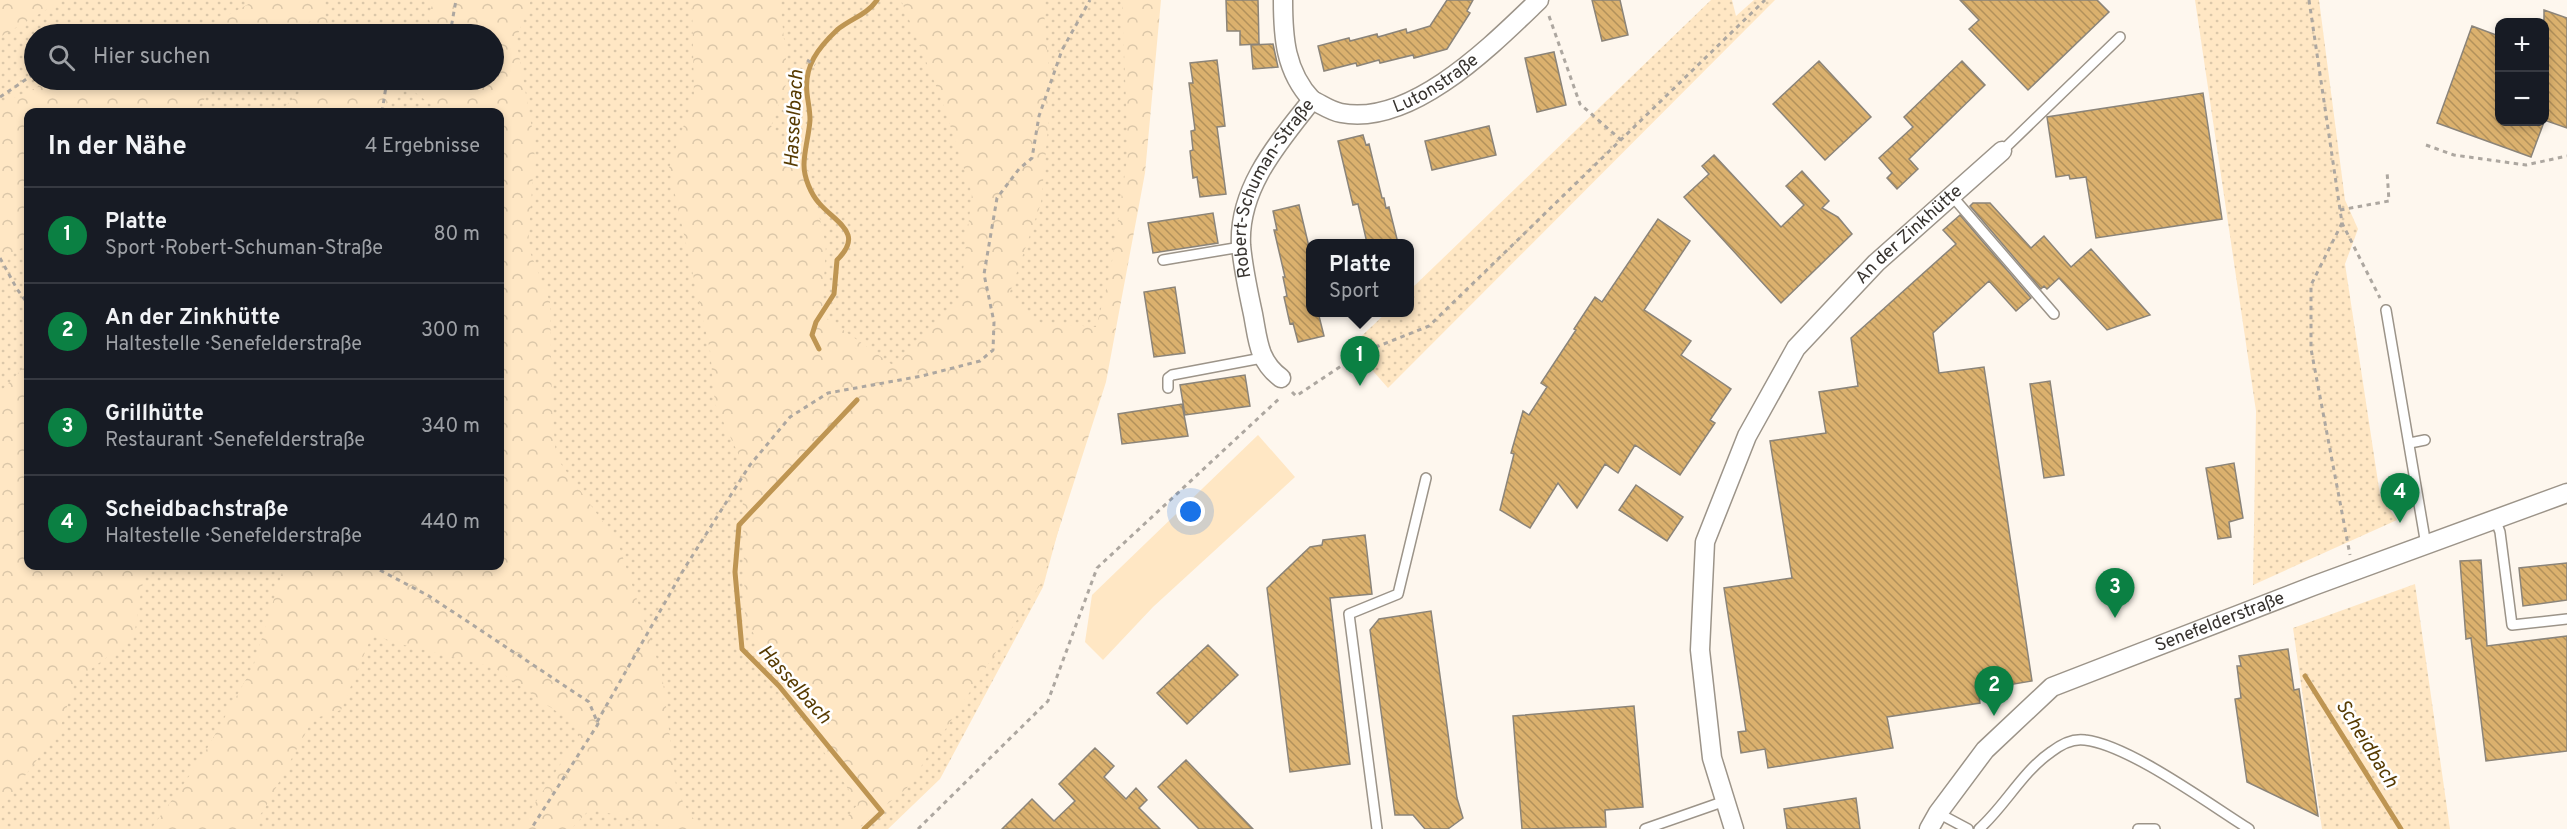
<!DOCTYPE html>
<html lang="de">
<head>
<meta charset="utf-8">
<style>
  :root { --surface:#171b24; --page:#20242c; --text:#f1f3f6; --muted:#9ea1a6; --line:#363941; --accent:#0b8043 }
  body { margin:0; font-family:Overpass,sans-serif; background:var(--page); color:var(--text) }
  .controls { position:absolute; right:18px; top:18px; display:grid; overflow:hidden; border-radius:12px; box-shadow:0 3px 9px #0003 }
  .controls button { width:54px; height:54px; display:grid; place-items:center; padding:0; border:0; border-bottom:2px solid var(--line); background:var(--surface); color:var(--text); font:30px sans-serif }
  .you { position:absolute; left:1191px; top:512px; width:21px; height:21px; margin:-15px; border:4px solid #fff; border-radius:50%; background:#1a73e8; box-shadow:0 0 0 9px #1a73e833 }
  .badge { display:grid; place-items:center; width:39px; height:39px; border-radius:50%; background:var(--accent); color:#fff; font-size:20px; font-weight:700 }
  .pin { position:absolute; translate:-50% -50px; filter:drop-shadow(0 2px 3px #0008) }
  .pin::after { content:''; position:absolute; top:32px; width:21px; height:18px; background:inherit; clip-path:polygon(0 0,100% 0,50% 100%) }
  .popup { position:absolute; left:1306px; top:239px; width:108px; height:78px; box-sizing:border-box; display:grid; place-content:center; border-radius:12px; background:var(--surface); filter:drop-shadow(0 2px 4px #0005); font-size:20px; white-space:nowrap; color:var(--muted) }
  .popup b { font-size:22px; color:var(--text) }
  .popup::after { content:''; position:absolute; left:50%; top:100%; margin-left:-12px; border:12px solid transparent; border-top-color:var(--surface) }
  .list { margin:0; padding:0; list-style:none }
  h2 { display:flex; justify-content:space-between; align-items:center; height:78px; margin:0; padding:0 24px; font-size:26px }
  h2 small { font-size:20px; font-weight:400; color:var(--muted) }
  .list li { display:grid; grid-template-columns:39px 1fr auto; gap:18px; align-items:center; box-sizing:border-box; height:96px; padding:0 24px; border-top:2px solid var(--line) }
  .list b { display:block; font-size:22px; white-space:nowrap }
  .list p { margin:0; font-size:20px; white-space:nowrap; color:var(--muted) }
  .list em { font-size:20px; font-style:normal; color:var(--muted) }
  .icon { flex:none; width:33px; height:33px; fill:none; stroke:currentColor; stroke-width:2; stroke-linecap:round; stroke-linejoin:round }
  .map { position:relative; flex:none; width:2567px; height:829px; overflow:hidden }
  .search { position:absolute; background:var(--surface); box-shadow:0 3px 9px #0003; left:24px; top:24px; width:480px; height:66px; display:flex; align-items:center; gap:15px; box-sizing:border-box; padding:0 21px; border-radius:33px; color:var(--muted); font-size:22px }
  .panel { position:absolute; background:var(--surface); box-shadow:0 3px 9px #0003; left:24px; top:108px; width:480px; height:462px; border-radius:12px }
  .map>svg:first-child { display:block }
  .grass { fill:url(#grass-dots); fill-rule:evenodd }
  .forest { fill:url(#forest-crowns) }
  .pitch { fill:#ffe7c4 }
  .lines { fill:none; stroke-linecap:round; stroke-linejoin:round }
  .stream { stroke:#be9552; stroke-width:5 }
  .building { fill:url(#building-back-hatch); stroke:#8b8479; stroke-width:1.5 }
  .lane-casing { stroke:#9c9489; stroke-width:12 }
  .street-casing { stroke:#9c9489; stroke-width:21 }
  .path { stroke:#ada7a0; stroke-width:3; stroke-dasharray:4.5 4.5; stroke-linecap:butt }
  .lane { stroke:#fff; stroke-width:9 }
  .street { stroke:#fff; stroke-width:18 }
  .labels { text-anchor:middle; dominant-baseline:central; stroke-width:5; stroke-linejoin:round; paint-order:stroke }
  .street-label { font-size:18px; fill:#37332f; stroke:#fff }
  .water-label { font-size:20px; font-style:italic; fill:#573b02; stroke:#fff }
</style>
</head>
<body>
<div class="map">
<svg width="2567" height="829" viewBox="0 0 2567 829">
  <defs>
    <pattern id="grass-dots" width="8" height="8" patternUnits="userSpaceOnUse" patternTransform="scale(1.5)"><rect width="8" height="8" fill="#ffe7c4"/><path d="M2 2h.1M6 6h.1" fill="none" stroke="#dbc7a9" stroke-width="1.8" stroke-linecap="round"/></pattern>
    <pattern id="forest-crowns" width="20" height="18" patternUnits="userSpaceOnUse" patternTransform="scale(1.5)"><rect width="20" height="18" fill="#ffe7c4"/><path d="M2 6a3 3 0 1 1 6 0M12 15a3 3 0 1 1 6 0" fill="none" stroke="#dbc7a9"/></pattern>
    <pattern id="building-back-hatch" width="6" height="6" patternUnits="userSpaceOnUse" patternTransform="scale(1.5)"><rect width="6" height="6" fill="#dbb16e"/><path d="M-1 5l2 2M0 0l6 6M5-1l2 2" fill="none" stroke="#b2915b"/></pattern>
  </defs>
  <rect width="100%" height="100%" fill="#fef7ee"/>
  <path class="grass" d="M0 0H1157L1099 380 1043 587 940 779 888 829H0ZM34 34H494V80H34ZM28 112H500V566H28Z
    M1711 0H1732L1736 16 1754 0H1775L1388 388 1351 346 1386 313 1410 312V290Z
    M2195 0H2319L2345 200 2358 229 2345 264 2380 495 2397 520 2253 585 2256 411Z
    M2415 584 2450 829H2322L2293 628Z"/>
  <path class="forest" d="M0 0H63L0 37Z
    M256 0H320L332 34H316L311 21 284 34H193Z
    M434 0H531L516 39 535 145 528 247 550 302 552 408 556 457 618 543 662 674 677 793 700 829H678L590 809 571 829H518L583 730 493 667 392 642 373 633 341 710 313 719 265 808 250 829H151L200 761 253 667 284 566H500V112H441L409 88 375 112H279L313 80H392L450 84 449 80H494V34H434L428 17Z
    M692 0H780L788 79 771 126 809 173 826 245 822 315 894 366 959 304 972 194 943 103 901 0H1043L1051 96 1041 203 1008 298 1041 323 1096 327 1110 275 1128 153 1122 0H1161L1145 173 1106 382 1042 582 907 788 857 829H837L858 804 789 699 745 618 742 462 715 404 710 350 669 168 694 96Z
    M54 80H220L194 112H28V245L0 259V104Z
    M28 363V566H145L134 637 75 681 60 729 0 809V392Z"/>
  <path class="pitch" d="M1258 435 1295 477 1153 607 1103 660 1085 642 1092 595Z"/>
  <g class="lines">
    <path class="stream" d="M819 349 812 335 816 322 834 294 837 260C865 233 836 223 819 203 811 194 804 178 804 165 804 151 809 135 810 120 810 110 808 103 807 93 804 66 818 48 837 30 850 19 867 15 877 0
      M857 400 739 525 735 572 742 649 779 686 882 812 864 829
      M2305 676 2401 829"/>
  </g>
  <path class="building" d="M1226 0H1258L1259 44 1240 45V31H1227Z
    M1447 0H1473L1467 11 1470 13 1447 49 1414 58 1413 55 1380 63 1379 60 1357 66 1356 63 1324 71 1318 46 1349 38 1350 41 1377 34 1378 37 1406 29 1407 33 1430 26Z
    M1592 0H1620L1628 35 1602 41Z
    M1960 0H2097L2109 12 2028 90 1969 29 1979 20Z
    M2544 10 2567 18V128L2544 120Z
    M2472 26 2499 36V122H2544L2531 157 2437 123Z
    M1273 44 1278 67 1253 69 1251 45Z
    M1554 52 1566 105 1537 112 1525 58Z
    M1217 60 1225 126 1217 127 1226 194 1200 197 1197 177 1193 178 1190 151 1193 150 1191 131 1195 130 1189 83H1193L1190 63Z
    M1819 61 1871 117 1825 160 1773 104Z
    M1962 61 1985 85 1909 159 1918 169 1897 189 1887 178 1892 173 1879 158 1913 127 1904 117Z
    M2203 93 2222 219 2096 238 2086 177 2070 179 2069 175 2056 177 2047 117Z
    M1489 126 1496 155 1432 170 1425 141Z
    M1363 135 1366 145 1369 144 1382 198H1384L1386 208 1389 207 1398 243H1367L1358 204 1353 205 1338 141Z
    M1714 155 1781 227 1804 205 1786 186 1802 171 1829 201 1822 208 1838 217 1852 234 1781 303 1684 197 1709 174 1702 166Z
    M1973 203H1990L2031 248 2044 236 2071 267 2091 249 2150 315 2107 330 2059 278 2047 289 2044 286 2041 289 1970 206Z
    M1299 205 1311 255V312H1318L1324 336 1298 342 1293 323 1290 324 1284 297 1287 296 1283 277H1285L1274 230H1277L1273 211Z
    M1213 213 1218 243 1153 253 1148 223Z
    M1960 215 2031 298 2016 311 1989 281 1933 333 1939 373 1984 367 2032 681 1978 690 1980 703 1887 717 1893 748 1768 768 1765 749 1741 753 1738 732 1746 731 1724 588 1792 578 1770 441 1826 433 1819 392 1858 386 1851 338 1956 244 1943 230Z
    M1658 219 1690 241 1644 310 1691 341 1681 355 1731 389 1710 420 1715 423 1680 475 1635 445 1618 473 1605 464 1577 508 1558 483 1530 528 1500 510 1514 454 1511 453 1523 411 1529 415 1547 387 1541 383 1576 330 1574 329 1595 297 1602 302Z
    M1175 287 1185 353 1154 357 1144 292Z
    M1245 375 1250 406 1185 415 1180 385Z
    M2050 381 2064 475 2044 478 2030 384Z
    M1182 404 1188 436 1122 444 1118 414Z
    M2234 463 2243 518 2229 522 2231 537 2218 539 2206 468Z
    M1636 485 1683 517 1667 541 1619 510Z
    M1365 535 1372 594 1330 598 1350 764 1290 772 1267 588 1310 547 1322 545 1323 540Z
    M2481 560 2487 646 2567 636V751L2486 761 2471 638 2466 639 2460 561Z
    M2567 563V600L2523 606 2519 568Z
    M1431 611 1457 798 1463 818 1448 829H1425L1413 815H1395L1370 630 1379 619Z
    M1208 645 1238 675 1187 724 1157 693Z
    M2288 649 2294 690 2299 689 2318 816 2247 782 2235 699 2241 698 2237 666H2241L2239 656Z
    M1634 706 1643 807 1605 810 1606 827 1522 829 1513 716Z
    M1095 748 1114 766 1104 777 1126 799 1136 788 1147 800 1139 808 1160 829H1002L1032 799 1054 821 1075 801 1059 784Z
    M1186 760 1253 829H1199L1158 787Z
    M1856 798 1860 829H1787L1784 809Z"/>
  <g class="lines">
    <defs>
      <path id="lane" d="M2002 151 2120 37
        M1952 196 2054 314
        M1163 260 1241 247
        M2386 310 2426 545
        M1168 388V378L1172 375 1262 358
        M2410 443 2425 440
        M2495 519 2500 532 2512 625 2567 619
        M1938 813 1968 829
        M1377 829 1349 614 1398 594 1426 478
        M1645 829 1725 801
        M1979 829C2005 806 2022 772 2051 752 2060 745 2072 738 2085 740 2129 745 2209 804 2249 829
        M2138 829H2155"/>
      <g id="street">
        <path id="s1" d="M1312 100C1321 104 1330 111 1341 113 1412 127 1493 44 1539 0"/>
        <path id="s2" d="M1281 378C1258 361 1258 340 1253 314 1248 291 1243 268 1241 245 1238 188 1279 142 1312 100 1285 71 1283 37 1283 0"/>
        <path id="s3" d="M1734 829 1712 758 1700 650 1705 542 1747 436 1796 348 1876 263 2002 151"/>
        <path id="s4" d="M1929 829 1938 813 1985 750 2052 687 2313 586 2567 493"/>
      </g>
    </defs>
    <use href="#lane" class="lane-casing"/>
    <use href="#street" class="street-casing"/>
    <path class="path" d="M2309 0 2342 223 2380 298
      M1549 16 1580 104 1621 140
      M450 34 456 0
      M807 60 815 65
      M0 97 34 74
      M382 112 387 80
      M2426 145 2454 155 2526 165 2567 156
      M2340 210 2389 201 2387 171
      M2342 223 2311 285V349L2350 555
      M0 258 17 289 28 304
      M1292 392 1296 396 1361 353 1429 326 1765 0
      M372 566 429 596 589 702 598 724 531 829
      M597 722 684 569 734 490 750 465 790 417 828 393 922 376 980 361 993 350 994 322 984 274 997 198 1019 169 1032 158 1039 116 1062 50 1090 0
      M918 829 1048 701 1097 568 1281 397"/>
    <use href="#lane" class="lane"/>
    <use href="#street" class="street"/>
  </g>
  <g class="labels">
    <g class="street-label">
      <text stroke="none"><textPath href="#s1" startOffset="134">Lutonstraße</textPath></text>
      <text stroke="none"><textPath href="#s2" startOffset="207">Robert-Schuman-Straße</textPath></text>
      <text stroke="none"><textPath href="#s3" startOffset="666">An der Zinkhütte</textPath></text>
      <text stroke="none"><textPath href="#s4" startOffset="369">Senefelderstraße</textPath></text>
    </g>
    <g class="water-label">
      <text transform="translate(795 119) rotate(-87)">Hasselbach</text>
      <text transform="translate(794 685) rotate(48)">Hasselbach</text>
      <text transform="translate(2366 744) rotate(58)">Scheidbach</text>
    </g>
  </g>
</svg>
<div class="controls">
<button>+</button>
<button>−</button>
</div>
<div class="you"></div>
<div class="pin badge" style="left:1360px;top:386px">1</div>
<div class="popup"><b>Platte</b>Sport</div>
<div class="pin badge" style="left:1994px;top:716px">2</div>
<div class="pin badge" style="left:2115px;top:618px">3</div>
<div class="pin badge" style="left:2400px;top:523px">4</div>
<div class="search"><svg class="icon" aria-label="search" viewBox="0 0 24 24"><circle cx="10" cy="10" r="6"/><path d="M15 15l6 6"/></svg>Hier suchen</div>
<section class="panel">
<h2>In der Nähe<small>4 Ergebnisse</small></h2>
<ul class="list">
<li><span class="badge">1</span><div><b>Platte</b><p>Sport · Robert-Schuman-Straße</p></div><em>80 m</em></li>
<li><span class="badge">2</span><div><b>An der Zinkhütte</b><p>Haltestelle · Senefelderstraße</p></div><em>300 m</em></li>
<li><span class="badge">3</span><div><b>Grillhütte</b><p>Restaurant · Senefelderstraße</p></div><em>340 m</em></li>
<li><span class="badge">4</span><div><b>Scheidbachstraße</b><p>Haltestelle · Senefelderstraße</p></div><em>440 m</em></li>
</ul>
</section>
</div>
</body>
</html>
